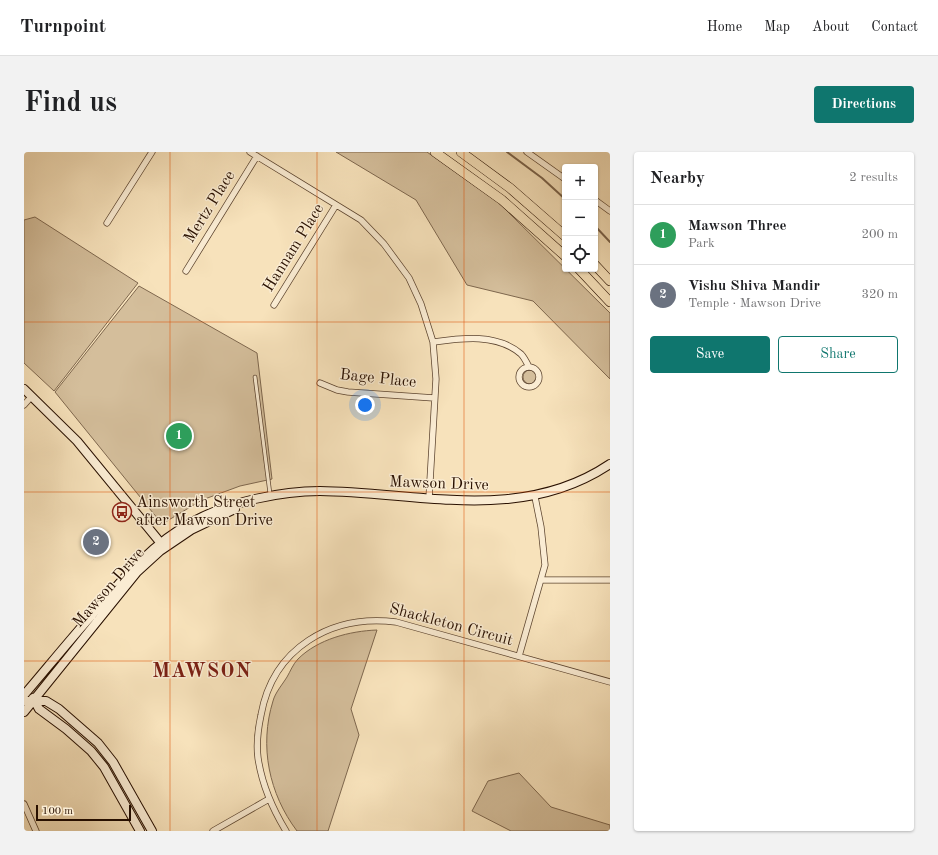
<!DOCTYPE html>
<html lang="en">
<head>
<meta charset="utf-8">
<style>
  :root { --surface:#fff; --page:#f2f2f2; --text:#202124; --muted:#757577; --line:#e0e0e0; --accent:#0f766e }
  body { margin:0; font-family:"Old Standard TT",serif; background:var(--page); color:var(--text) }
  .controls { position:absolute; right:12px; top:12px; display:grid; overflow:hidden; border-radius:4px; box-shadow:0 1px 3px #0004 }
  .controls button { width:36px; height:36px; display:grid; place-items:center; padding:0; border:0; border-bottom:1px solid var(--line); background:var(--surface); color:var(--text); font:20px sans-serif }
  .scale { position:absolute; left:12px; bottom:10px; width:95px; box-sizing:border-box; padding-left:4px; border:2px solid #291000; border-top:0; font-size:11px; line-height:14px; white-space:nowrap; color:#291000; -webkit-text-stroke:3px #faecd3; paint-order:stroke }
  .you { position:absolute; left:341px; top:253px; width:14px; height:14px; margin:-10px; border:3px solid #fff; border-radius:50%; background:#1a73e8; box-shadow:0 0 0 6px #1a73e833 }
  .badge { display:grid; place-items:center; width:26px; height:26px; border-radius:50%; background:var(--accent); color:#fff; font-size:13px; font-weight:700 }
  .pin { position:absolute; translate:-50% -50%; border:2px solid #fff; box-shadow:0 1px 4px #0006 }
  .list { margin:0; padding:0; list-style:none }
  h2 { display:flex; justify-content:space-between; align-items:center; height:52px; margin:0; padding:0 16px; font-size:17px }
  h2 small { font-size:13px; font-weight:400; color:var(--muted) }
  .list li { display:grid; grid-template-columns:26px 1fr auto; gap:12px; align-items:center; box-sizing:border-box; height:60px; padding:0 16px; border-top:1px solid var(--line) }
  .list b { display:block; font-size:15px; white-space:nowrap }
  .list p { margin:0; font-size:13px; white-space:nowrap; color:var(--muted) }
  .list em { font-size:13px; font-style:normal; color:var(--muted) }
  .actions { display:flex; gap:8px; padding:12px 16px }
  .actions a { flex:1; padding:9px 0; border:1px solid var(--accent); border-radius:4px; text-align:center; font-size:14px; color:var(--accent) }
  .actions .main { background:var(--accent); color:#fff }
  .icon { flex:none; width:22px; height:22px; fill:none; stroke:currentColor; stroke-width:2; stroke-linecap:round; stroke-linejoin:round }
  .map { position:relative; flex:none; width:586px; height:679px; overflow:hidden; border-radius:4px }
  header { display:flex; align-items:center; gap:24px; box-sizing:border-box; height:56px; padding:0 20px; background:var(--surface); border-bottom:1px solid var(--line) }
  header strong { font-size:19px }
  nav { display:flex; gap:22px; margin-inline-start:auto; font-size:14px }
  .intro { display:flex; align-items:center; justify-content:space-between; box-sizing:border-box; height:96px; padding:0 24px }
  h1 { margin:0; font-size:28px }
  .button { padding:10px 18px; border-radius:4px; background:var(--accent); color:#fff; font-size:14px; font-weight:700 }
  main { display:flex; gap:24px; padding:0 24px }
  aside { flex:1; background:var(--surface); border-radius:4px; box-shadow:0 1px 3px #0004 }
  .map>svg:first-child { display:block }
  .green { fill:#d4be9b; stroke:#7e674e }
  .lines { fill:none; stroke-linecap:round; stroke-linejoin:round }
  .stream { stroke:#7b634a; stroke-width:2 }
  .lane-casing { stroke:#5c442f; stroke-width:4.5 }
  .street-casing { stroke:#5c442f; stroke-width:7 }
  .secondary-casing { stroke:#291000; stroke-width:10 }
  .primary-casing { stroke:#291000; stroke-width:10 }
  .lane { stroke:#faecd3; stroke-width:3 }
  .street { stroke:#faecd3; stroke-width:5.5 }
  .secondary { stroke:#faecd3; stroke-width:8 }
  .primary { stroke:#f7e2bb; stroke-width:9 }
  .grid { fill:none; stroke:#de550b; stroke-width:1; stroke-opacity:0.55 }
  .labels { text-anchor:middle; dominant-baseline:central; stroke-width:3; stroke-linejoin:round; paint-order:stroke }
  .street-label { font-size:16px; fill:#291000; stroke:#faecd3 }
  .poi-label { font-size:16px; fill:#291000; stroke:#faecd3; text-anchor:start }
  .district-label { font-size:20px; font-weight:bold; letter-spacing:1px; fill:#7a1f14; stroke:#faecd3 }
</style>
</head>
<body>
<header>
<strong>Turnpoint</strong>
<nav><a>Home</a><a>Map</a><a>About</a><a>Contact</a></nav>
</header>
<div class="intro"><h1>Find us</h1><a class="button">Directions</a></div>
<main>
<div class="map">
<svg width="586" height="679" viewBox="0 0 586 679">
  <rect width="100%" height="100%" fill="#f7e2bb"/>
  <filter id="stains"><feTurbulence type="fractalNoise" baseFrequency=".005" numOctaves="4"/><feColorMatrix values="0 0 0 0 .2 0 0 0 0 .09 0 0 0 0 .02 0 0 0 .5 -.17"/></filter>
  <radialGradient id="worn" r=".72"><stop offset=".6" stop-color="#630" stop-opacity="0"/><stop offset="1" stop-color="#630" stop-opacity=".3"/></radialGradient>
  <path class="green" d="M312 0H403L475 51 586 161V227L509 149 443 133 392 48Z
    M11 65 114 131 30 239 0 211V68Z
    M115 134 233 201 248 327 216 334 178 348 138 372 31 240Z
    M499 225a7 7 0 1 1 14 0a7 7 0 1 1-14 0Z
    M353 478 327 557 335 583 304 679H273C245 642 235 594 249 549 251 541 258 533 263 525 266 520 269 512 274 507 294 487 326 479 353 478Z
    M495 621 527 655 586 673V679H487L448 659 464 629Z"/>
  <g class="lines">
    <path class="stream" d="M483 0 518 26 541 47
      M571 74 586 90"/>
    <defs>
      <path id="lane" d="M231 225 246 342"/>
      <path id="street" d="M226 0 337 68 360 92 385 126 397 152 409 190 412 227 405 346
        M503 0 541 27
        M571 48 586 59
        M83 71 128 0
        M162 119 233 4
        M250 153 312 53
        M409 190C438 186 473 181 497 202 500 205 503 211 505 215
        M495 225a10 10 0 1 1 20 0a10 10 0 1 1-20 0Z
        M296 231 313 238 324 240 410 246
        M0 253 8 244
        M517 428H586
        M495 504 521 413 517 375 511 345
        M0 652 12 679
        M189 679 245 647
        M262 679C248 656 238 633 234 606 232 591 234 577 237 563 249 496 307 462 372 470L586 530"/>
      <path id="secondary" d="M0 237 53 289 140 395
        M0 543C23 516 45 489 68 463 98 427 129 390 172 368 206 350 257 339 296 339 395 340 497 372 586 312
        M9 546 15 557 42 577 67 599 80 615 116 679
        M0 549H22L35 557 74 591 89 610 128 679
        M0 560 113 420 136 399 167 378 211 357"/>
      <path id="primary" d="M411 0 478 48 541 104
        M437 0 486 36 541 84
        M571 113 586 129
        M555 117 586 150"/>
    </defs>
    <use href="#lane" class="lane-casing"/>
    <use href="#street" class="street-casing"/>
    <use href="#secondary" class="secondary-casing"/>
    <use href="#primary" class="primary-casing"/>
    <use href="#lane" class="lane"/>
    <use href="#street" class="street"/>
    <use href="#secondary" class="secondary"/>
    <use href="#primary" class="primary"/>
  </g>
  <path class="grid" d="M146 0V679M293 0V679M440 0V679M0 170H586M0 340H586M0 509H586"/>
  <defs>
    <symbol id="bus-ring" viewBox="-11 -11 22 22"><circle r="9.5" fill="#faecd3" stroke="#8f2418" stroke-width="1.5"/><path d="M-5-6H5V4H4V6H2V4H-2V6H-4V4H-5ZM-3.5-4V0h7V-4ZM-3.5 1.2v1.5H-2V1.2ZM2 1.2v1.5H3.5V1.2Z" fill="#8f2418"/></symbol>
  </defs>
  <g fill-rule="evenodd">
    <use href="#bus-ring" x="87" y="349" width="22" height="22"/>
  </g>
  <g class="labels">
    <g class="street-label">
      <text transform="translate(186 55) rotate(-58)">Mertz Place</text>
      <text transform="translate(270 96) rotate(-58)">Hannam Place</text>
      <text transform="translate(354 227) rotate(6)">Bage Place</text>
      <text transform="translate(415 332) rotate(2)">Mawson Drive</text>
      <text transform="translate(85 436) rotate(-49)">Mawson Drive</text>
      <text transform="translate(427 473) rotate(15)">Shackleton Circuit</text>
    </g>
    <g class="poi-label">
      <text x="112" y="351">Ainsworth Street<tspan x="112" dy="18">after Mawson Drive</tspan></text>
    </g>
    <g class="district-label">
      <text x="178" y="520">MAWSON</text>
    </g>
  </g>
  <rect width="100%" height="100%" filter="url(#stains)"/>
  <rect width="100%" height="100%" fill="url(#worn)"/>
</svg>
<div class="controls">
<button>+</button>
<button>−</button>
<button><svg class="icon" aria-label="locate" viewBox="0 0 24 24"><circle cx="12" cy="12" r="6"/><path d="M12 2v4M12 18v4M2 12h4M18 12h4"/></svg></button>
</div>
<div class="scale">100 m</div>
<div class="you"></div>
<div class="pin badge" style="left:155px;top:284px;background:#2e9e5b">1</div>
<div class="pin badge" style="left:72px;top:390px;background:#6b7280">2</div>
</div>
<aside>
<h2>Nearby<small>2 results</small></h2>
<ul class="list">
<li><span class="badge" style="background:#2e9e5b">1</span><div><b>Mawson Three</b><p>Park</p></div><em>200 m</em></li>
<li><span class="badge" style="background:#6b7280">2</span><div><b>Vishu Shiva Mandir</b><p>Temple · Mawson Drive</p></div><em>320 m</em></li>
</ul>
<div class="actions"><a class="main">Save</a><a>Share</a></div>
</aside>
</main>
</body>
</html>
